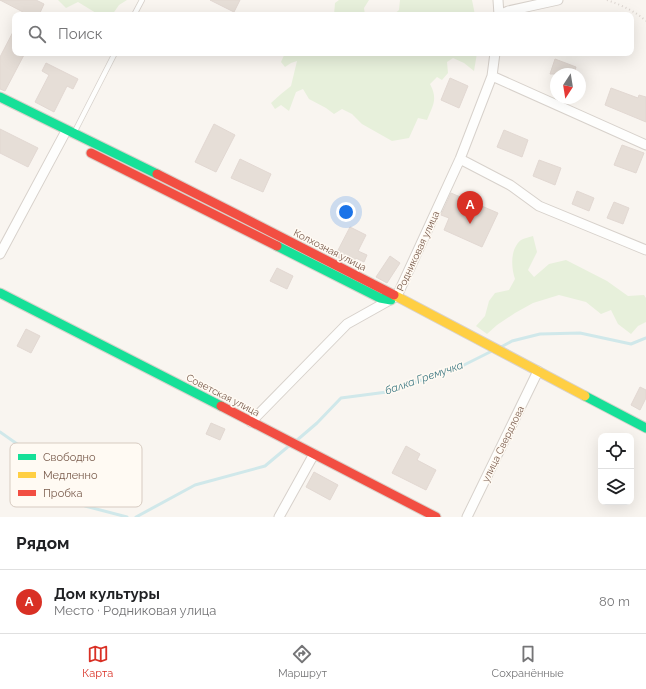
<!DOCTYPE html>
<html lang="ru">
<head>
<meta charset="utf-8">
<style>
  :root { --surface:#fff; --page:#f2f2f2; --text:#202124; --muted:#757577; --line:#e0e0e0; --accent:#d93025 }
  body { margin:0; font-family:Raleway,sans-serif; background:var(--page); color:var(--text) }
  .controls { position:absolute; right:12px; bottom:12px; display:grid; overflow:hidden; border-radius:8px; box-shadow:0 4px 16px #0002 }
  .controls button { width:36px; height:36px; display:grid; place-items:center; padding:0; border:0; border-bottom:1px solid var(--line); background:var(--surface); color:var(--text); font:20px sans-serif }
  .compass { position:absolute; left:550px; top:68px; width:36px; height:36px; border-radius:50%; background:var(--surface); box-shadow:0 4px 16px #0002; rotate:192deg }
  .you { position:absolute; left:346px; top:212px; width:14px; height:14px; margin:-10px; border:3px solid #fff; border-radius:50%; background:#1a73e8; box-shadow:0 0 0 6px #1a73e833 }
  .badge { display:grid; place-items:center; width:26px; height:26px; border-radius:50%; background:var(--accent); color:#fff; font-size:13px; font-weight:700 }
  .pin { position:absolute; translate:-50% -33px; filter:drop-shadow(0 1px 2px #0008) }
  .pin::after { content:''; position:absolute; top:21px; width:14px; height:12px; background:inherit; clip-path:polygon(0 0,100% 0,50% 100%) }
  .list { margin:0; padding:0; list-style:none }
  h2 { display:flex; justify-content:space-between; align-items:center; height:52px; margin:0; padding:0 16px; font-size:17px }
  h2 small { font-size:13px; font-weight:400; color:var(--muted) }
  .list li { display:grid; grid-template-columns:26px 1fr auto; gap:12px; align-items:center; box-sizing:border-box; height:64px; padding:0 16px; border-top:1px solid var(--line) }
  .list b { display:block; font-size:15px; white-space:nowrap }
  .list p { margin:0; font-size:13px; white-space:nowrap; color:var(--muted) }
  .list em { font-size:13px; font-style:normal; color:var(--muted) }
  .icon { flex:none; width:22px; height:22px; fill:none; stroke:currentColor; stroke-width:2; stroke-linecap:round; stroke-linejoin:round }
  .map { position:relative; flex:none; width:646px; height:517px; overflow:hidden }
  .search { position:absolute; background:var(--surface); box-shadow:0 4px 16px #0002; left:12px; right:12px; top:12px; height:44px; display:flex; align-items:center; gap:10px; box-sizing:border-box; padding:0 14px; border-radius:8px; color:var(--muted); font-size:15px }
  .sheet { height:116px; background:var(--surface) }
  nav { display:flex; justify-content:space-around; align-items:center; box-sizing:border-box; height:56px; border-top:1px solid var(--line); background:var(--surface); font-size:11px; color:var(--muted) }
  nav a { display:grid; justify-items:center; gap:2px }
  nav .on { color:var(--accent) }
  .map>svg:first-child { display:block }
  .green { fill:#e7f0db }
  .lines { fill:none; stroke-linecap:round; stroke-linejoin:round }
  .stream { stroke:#d0e8ea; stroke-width:3 }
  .building { fill:#e6ded7; stroke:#e2d8d2 }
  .lane-casing { stroke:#d7d1cb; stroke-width:6 }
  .street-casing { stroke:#d7d1cb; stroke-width:11 }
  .fast-casing { stroke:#d9d2cb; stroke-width:11 }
  .slow-casing { stroke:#d9d2cb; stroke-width:11 }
  .jam-casing { stroke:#d9d2cb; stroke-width:11 }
  .path { stroke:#dcd5d0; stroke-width:2; stroke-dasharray:1 3; stroke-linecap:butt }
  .lane { stroke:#fefefd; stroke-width:4.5 }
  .street { stroke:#fefefd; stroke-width:9 }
  .fast { stroke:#16e098; stroke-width:9 }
  .slow { stroke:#ffcf43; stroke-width:9 }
  .jam { stroke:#f24e42; stroke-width:9 }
  .labels { text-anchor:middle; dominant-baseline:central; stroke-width:3; stroke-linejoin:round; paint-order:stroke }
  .street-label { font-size:10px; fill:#7a5c4d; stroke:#fffaf3 }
  .water-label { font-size:11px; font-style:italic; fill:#437c86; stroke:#fffaf3 }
  .key { fill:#fffaf3; stroke:#d7cbc1; stroke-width:1 }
  .key-label { font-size:11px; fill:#7a5c4d }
</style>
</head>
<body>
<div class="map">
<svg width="646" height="517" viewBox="0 0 646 517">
  <rect width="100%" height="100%" fill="#f9f5f0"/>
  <path class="green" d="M58 0H127L119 5 112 15 96 13 78 2 66 8Z
    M339 0H369L364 8 365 15H334L335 3Z
    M400 0H472L475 15H393L399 10Z
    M285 53H294V55L304 53H477L474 71 464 63 453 58 447 62 448 73 442 80 437 77 430 84C438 99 433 105 427 120L418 118 409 138 392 141 362 124 352 114 342 109 334 114 326 108 309 99 303 89 296 92 289 111 281 105 275 109 271 103 281 94 291 86 297 61 291 63 285 67 281 62Z
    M533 236 537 252 528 270 534 277 549 264 566 260 607 281 628 296 644 295 646 298V322L638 326 631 334 618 324 611 310 601 314 586 302 559 295 533 303 515 313 497 325 487 334 476 326 485 316 489 301 495 293 509 290 515 279C511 267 510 249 521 240 524 238 530 237 533 236Z"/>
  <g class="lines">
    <path class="stream" d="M501 347 512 341 540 334 580 333 631 344 646 338
      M0 432 50 467 85 506 127 517
      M296 441 317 423 341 398 387 392 460 367 492 351
      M136 517 195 485 265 466 290 445"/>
  </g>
  <path class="building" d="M0 0H36L44 4 39 15H22L23 12Z
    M210 0H240L234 12Z
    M15 28V53H25L5 91 0 89V57Z
    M555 59 576 67 574 74H550Z
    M46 63 78 79 73 89 67 86 54 112 35 102 49 75 42 71Z
    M450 78 468 86 459 108 441 100Z
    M611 88 638 98 639 95 646 97V122L605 105Z
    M214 124 235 135 216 172 195 162Z
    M0 129 38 148 28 167 0 153Z
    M504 130 528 140 522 157 497 147Z
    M622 145 644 153 636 173 614 165Z
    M240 159 271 174 263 192 231 178Z
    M539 160 561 168 555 185 533 176Z
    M577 191 594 198 589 211 572 204Z
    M451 193 498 213 482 247 444 230 449 218 441 215Z
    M614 202 629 208 623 224 607 218Z
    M350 227 366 235 358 251 367 255 364 262 356 258 353 265 335 256Z
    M390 256 400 263 387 283 376 277Z
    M277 268 293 276 287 289 270 281Z
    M26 329 40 336 31 353 17 346Z
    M640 387 646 390V398L640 410 631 405Z
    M211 423 225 429 220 440 206 434Z
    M406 446 420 454 417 460 436 470 426 490 392 473Z
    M314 472 338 485 330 500 306 487Z"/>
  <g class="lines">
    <defs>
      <path id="lane" d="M134 15 142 0
        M74 133 115 53"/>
      <path id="street" d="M498 0 499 15
        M499 15 508 11 558 0
        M492 76 646 145
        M460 159 510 185 539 206 646 250
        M0 254 66 131
        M251 422 347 324 397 296 460 159 492 76 495 53
        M279 517 314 454
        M467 517 538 371"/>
      <path id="fast" d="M0 97 157 174
        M277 246 380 298 391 300
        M0 293 221 406
        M585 396 646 428"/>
      <path id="slow" d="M394 295 585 396"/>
      <path id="jam" d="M91 153 277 246
        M157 174 236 214 394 295
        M221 406 436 517"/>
    </defs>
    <use href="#lane" class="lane-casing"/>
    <use href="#street" class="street-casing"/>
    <use href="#fast" class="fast-casing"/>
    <use href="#slow" class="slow-casing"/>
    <use href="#jam" class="jam-casing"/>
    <path class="path" d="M607 0C621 5 635 11 646 21"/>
    <use href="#lane" class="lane"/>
    <use href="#street" class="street"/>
    <use href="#fast" class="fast"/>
    <use href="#slow" class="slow"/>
    <use href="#jam" class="jam"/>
  </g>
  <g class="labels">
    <g class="street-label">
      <text transform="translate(330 250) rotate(27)">Колхозная улица</text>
      <text transform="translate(418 251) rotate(-65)">Родниковая улица</text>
      <text transform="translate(223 395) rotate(27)">Советская улица</text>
      <text transform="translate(503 444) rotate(-64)">улица Свердлова</text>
    </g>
    <g class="water-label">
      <text transform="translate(424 378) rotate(-19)">балка Гремучка</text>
    </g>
  </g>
  <rect x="10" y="443" width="132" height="64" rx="6" class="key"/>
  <rect x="18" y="454" width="18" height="6" fill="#16e098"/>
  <rect x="18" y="472" width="18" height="6" fill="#ffcf43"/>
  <rect x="18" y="490" width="18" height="6" fill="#f24e42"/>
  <g class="key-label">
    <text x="43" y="461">Свободно</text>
    <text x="43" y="479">Медленно</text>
    <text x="43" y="497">Пробка</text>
  </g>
</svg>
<div class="controls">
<button><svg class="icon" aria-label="locate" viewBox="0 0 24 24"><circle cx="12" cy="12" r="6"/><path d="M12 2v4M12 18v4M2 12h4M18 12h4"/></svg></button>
<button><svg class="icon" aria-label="layers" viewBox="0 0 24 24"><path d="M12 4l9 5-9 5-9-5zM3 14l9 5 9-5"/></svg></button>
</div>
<svg class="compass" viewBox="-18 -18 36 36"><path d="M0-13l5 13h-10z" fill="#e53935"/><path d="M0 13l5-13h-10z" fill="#757577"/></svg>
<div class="you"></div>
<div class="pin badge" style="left:470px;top:224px">A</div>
<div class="search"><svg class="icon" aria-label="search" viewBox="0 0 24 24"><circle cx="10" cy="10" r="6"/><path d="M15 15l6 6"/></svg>Поиск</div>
</div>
<section class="sheet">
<h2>Рядом<small></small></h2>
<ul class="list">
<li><span class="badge">A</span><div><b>Дом культуры</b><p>Место · Родниковая улица</p></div><em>80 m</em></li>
</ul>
</section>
<nav>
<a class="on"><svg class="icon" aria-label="map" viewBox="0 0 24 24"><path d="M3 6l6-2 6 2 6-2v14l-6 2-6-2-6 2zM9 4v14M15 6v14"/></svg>Карта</a>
<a><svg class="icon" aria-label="directions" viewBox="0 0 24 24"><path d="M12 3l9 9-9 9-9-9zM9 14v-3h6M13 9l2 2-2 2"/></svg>Маршрут</a>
<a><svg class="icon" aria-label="saved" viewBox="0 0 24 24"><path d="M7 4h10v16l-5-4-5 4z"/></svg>Сохранённые</a>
</nav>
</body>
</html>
